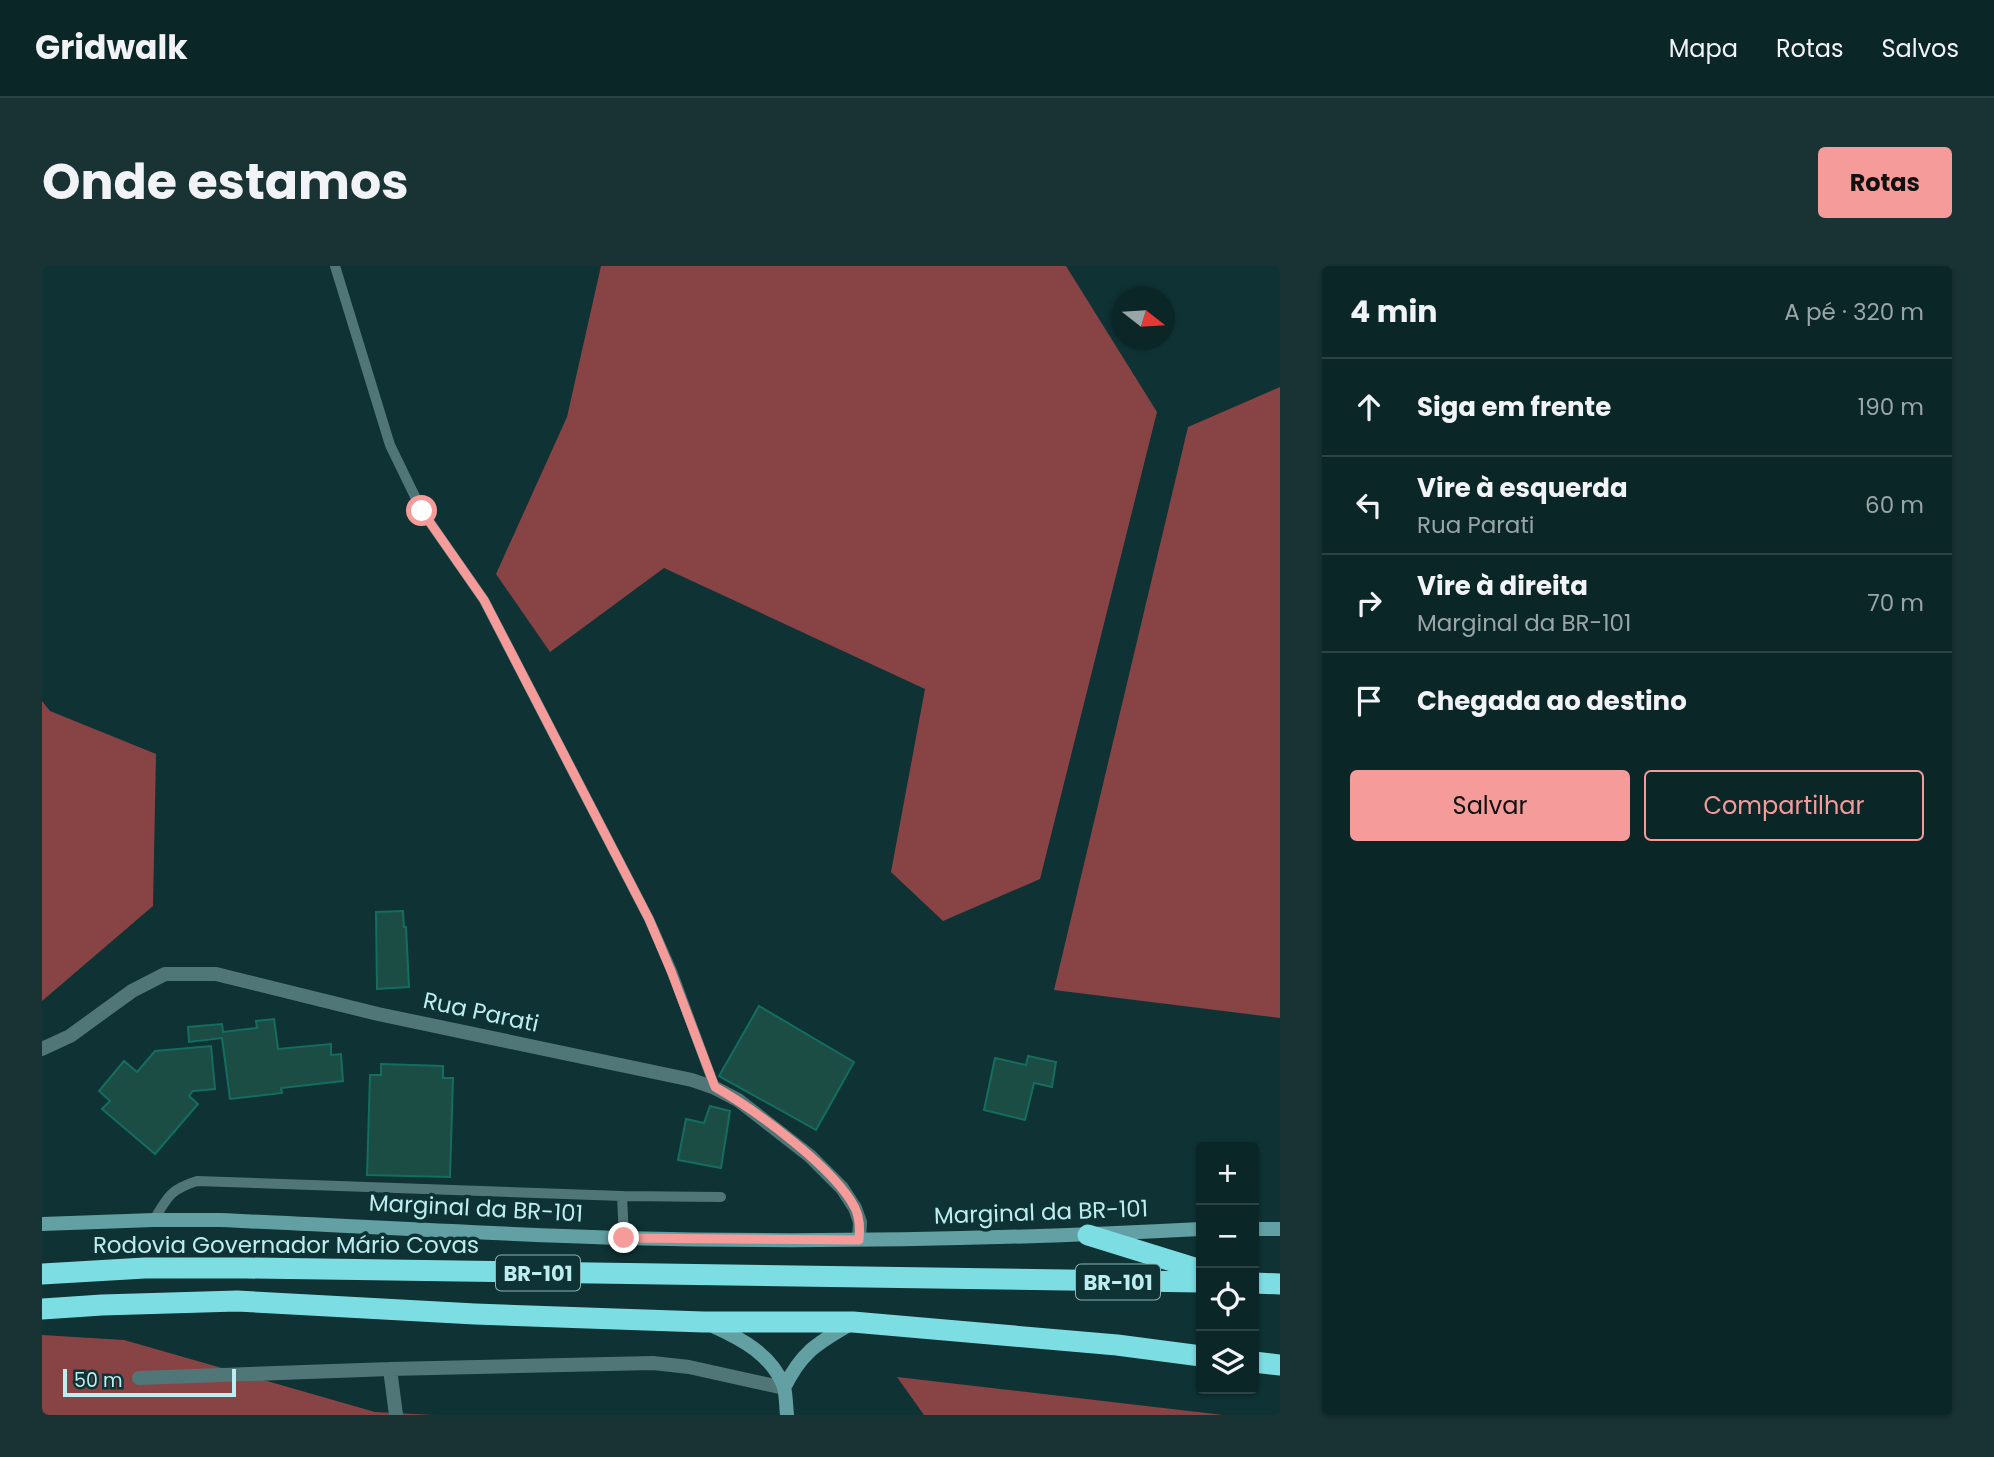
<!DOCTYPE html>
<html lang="pt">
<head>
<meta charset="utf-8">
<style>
  :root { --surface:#0b2627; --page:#193233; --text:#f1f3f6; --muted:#9aa5a7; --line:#2b4344; --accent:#f59b9a }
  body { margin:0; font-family:Poppins,sans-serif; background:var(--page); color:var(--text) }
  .controls { position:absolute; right:21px; bottom:21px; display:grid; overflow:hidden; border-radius:7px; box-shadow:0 2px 5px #0004 }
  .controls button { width:63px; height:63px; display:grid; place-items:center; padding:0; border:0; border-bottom:2px solid var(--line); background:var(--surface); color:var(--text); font:35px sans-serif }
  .compass { position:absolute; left:1070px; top:21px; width:63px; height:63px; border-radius:50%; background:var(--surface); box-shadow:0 2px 5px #0004; rotate:107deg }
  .scale { position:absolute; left:21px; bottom:18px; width:173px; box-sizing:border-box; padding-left:7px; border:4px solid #bcedf0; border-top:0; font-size:19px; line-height:24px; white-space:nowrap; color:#bcedf0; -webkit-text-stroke:5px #0f3234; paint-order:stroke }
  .stop { position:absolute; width:21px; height:21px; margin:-16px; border:5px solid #f59b9a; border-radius:50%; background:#fff }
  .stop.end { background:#f59b9a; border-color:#fff; box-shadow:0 2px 7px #0008 }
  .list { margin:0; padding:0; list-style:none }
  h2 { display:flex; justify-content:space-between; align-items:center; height:91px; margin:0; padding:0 28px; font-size:30px }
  h2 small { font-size:23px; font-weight:400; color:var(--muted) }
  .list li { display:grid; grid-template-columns:46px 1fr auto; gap:21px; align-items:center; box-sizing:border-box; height:98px; padding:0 28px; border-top:2px solid var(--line) }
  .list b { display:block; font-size:26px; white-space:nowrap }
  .list p { margin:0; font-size:23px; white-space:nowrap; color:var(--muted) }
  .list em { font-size:23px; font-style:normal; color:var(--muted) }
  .actions { display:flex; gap:14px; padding:21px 28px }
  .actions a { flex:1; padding:16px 0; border:2px solid var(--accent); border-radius:7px; text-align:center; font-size:24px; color:var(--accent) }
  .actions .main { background:var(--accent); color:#111 }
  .icon { flex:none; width:38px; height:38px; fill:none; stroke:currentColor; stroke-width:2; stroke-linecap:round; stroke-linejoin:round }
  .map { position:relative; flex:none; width:1238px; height:1149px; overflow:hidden; border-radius:7px }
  header { display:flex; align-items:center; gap:42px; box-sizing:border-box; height:98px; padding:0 35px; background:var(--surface); border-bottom:2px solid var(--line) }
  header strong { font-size:33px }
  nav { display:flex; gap:38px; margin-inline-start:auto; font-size:24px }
  .intro { display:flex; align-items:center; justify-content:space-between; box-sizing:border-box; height:168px; padding:0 42px }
  h1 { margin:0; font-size:49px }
  .button { padding:18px 32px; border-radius:7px; background:var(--accent); color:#111; font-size:24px; font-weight:700 }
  main { display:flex; gap:42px; padding:0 42px }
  aside { flex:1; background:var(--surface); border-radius:7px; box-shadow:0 2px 5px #0004 }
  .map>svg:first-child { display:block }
  .forest { fill:#884445 }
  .building { fill:#1b4d45; stroke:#156d60; stroke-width:2 }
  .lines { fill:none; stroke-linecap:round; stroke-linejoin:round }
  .lane { stroke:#517678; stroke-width:10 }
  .street { stroke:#517678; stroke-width:14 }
  .secondary { stroke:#63a0a3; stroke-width:14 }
  .highway { stroke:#7cdde2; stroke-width:21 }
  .route { stroke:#f59b9a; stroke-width:9 }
  .labels { text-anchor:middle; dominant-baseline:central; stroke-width:7; stroke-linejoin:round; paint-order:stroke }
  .shield { fill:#0f3234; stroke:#88b5b8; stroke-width:2 }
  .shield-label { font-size:21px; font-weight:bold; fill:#bcedf0 }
  .street-label { font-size:23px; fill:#bcedf0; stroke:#0f3234 }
</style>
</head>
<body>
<header>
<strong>Gridwalk</strong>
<nav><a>Mapa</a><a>Rotas</a><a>Salvos</a></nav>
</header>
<div class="intro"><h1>Onde estamos</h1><a class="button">Rotas</a></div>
<main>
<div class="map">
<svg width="1238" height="1149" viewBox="0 0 1238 1149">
  <rect width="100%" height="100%" fill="#0f3234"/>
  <path class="forest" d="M559 0H1024L1115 146 998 613 901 655 849 606 883 423 622 302 508 386 454 308 525 151Z
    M1238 121V752L1012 724 1146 161Z
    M0 435 8 445 114 488 111 640 0 735Z
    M0 1069 82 1074 333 1146 392 1149H0Z
    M855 1111 1181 1149H882Z"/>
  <path class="building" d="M361 645 362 661H364L367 721 335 723 334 646Z
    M717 740 812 796 774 864 677 810Z
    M232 753 236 783 289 778V789L299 788 301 815 239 822 240 827 188 833 180 772 147 776 146 761 180 758 181 766 215 762 214 755Z
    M169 780 173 823 151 825 147 830 156 838 113 888 60 843 68 835 57 825 82 795 95 806 113 785Z
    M986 790 1014 796 1010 821 992 817 983 854 942 844 953 792 984 799Z
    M339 798 401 800V812H411L408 911 325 909 328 809H339Z
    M668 840 688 845 679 902 636 894 644 853 662 857Z"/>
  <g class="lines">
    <path class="lane" d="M293 0 348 179 380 245 442 334 607 653 630 705 673 822
      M580 930 679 931
      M112 954C125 931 129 923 155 915L580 930 582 972"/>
    <path class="street" d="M0 783 28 770 90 725 123 708H174L336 748 650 814 673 822 696 834 768 890 800 922 813 942 818 956 817 973
      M348 1103 354 1149
      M97 1112 348 1103 611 1097 647 1101 742 1122"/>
    <path class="secondary" d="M0 958 112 954H178C313 960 447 968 581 972 774 977 967 973 1159 963
      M1212 963H1238
      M671 1060C700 1073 730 1089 742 1121 744 1129 744 1140 745 1149
      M742 1122C760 1085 776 1077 810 1057"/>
    <path class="highway" d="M1046 969 1159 1004
      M0 1008 103 1002H204L1159 1016
      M1212 1017 1238 1018
      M0 1043 60 1039 195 1035 433 1048 661 1056H811L1075 1079 1159 1090
      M1212 1096 1238 1099"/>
  </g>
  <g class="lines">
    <path class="route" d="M380 245 442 334 607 653 629 705 673 821C712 843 793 902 813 942 818 952 818 962 817 974L582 972"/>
  </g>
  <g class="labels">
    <g class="shield">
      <rect x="454" y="989.5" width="84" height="35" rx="5"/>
      <rect x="1034" y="998.5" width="84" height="35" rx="5"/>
    </g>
    <g class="shield-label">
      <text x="496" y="1007">BR-101</text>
      <text x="1076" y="1016">BR-101</text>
    </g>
    <g class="street-label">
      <text transform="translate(439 746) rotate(12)">Rua Parati</text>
      <text transform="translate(434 942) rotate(3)">Marginal da BR-101</text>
      <text transform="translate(999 946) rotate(-2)">Marginal da BR-101</text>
      <text x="244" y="979">Rodovia Governador Mário Covas</text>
    </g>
  </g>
</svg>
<div class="controls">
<button>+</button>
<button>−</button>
<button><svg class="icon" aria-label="locate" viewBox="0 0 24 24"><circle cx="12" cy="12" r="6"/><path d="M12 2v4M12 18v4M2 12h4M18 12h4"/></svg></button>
<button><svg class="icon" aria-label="layers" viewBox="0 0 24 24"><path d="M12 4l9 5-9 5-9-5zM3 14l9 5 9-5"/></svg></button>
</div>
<svg class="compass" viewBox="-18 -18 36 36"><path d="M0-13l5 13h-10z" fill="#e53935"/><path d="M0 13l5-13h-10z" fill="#9aa5a7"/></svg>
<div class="scale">50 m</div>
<div class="stop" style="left:380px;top:245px"></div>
<div class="stop end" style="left:582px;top:972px"></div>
</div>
<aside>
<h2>4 min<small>A pé · 320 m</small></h2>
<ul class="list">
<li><svg class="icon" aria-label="ahead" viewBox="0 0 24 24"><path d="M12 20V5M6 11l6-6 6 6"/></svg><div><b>Siga em frente</b></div><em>190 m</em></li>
<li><svg class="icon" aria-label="left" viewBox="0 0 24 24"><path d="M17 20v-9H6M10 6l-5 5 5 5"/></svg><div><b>Vire à esquerda</b><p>Rua Parati</p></div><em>60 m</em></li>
<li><svg class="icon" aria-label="right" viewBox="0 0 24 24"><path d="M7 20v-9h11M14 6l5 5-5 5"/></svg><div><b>Vire à direita</b><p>Marginal da BR-101</p></div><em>70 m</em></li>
<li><svg class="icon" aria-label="arrive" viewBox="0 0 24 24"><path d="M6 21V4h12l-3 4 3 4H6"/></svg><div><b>Chegada ao destino</b></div></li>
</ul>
<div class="actions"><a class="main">Salvar</a><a>Compartilhar</a></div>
</aside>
</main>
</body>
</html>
